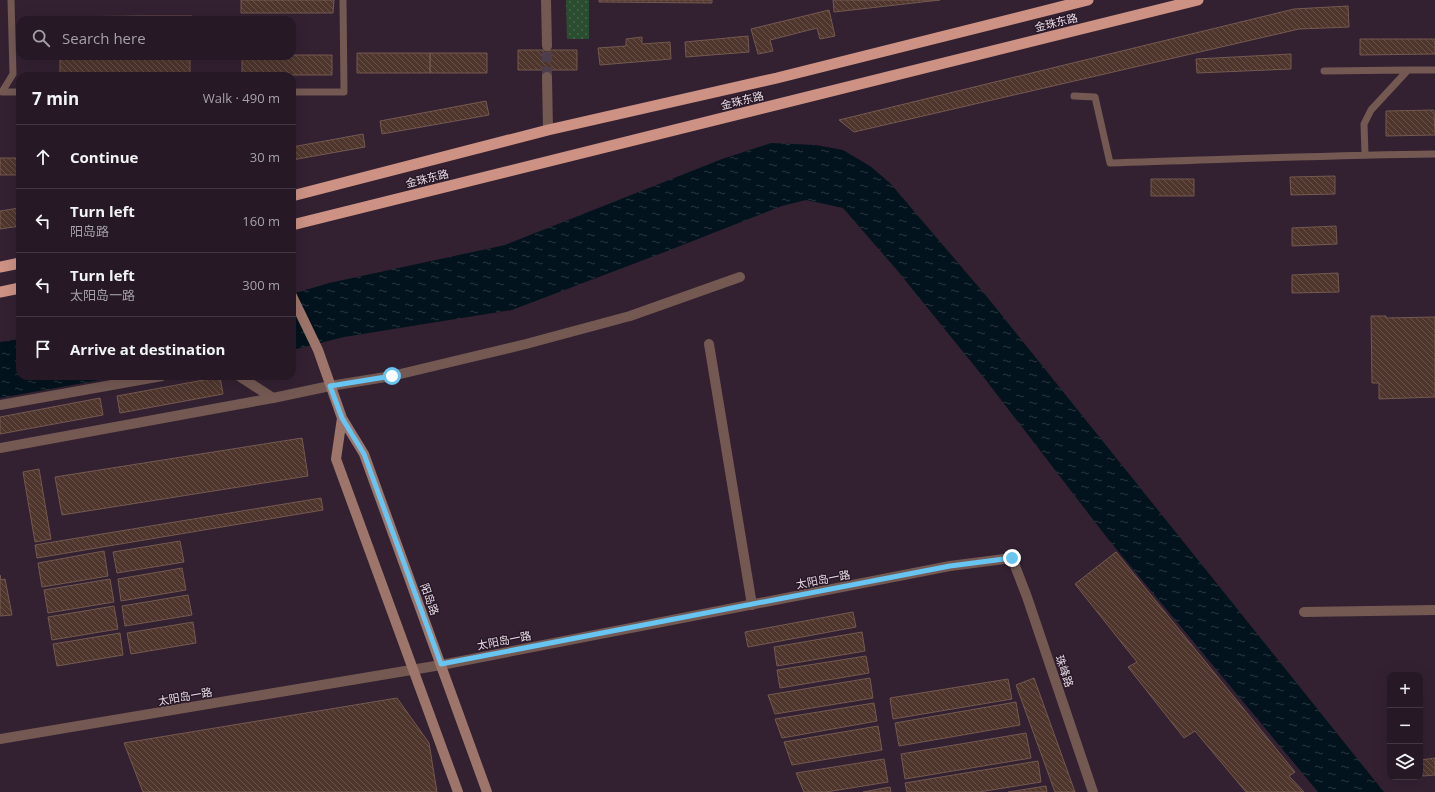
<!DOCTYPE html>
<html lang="en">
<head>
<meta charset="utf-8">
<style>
  :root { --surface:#261925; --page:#2e222d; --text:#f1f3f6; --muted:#a4a0a7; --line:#423842 }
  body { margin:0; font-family:"Open Sans","Noto Sans SC",sans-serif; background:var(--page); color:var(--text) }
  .controls { position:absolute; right:12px; bottom:12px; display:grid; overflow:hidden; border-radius:8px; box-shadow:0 4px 16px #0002 }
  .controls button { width:36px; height:36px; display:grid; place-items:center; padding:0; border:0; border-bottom:1px solid var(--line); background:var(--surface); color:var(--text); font:20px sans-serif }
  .stop { position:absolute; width:12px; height:12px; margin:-9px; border:3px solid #68c4f0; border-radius:50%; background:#fff }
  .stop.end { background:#68c4f0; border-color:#fff; box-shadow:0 1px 4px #0008 }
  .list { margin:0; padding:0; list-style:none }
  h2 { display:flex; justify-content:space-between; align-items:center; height:52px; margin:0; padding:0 16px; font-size:17px }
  h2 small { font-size:13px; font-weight:400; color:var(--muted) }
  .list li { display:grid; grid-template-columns:26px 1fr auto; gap:12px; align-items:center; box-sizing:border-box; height:64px; padding:0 16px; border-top:1px solid var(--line) }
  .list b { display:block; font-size:15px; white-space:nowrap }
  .list p { margin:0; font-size:13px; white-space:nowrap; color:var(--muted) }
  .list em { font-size:13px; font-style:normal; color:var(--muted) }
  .icon { flex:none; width:22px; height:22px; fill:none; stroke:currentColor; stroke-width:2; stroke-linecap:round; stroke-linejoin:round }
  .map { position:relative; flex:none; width:1435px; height:792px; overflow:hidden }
  .search { position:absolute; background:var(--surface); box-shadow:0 4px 16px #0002; left:16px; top:16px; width:280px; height:44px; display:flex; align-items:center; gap:10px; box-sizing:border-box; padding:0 14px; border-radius:12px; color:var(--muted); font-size:15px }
  .panel { position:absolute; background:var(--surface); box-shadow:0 4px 16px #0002; left:16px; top:72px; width:280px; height:308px; border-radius:12px }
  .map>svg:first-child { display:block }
  .grass { fill:url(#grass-dots) }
  .water { fill:url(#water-ripples) }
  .building { fill:url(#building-back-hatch); stroke:#745950 }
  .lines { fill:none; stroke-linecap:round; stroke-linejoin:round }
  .minor-tunnel { stroke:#4e3d4c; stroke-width:10; stroke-dasharray:10 5; stroke-linecap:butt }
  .service { stroke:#745953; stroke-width:7 }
  .minor { stroke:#745953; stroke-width:10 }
  .tertiary { stroke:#745953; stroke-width:10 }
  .secondary { stroke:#9e756a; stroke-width:10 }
  .trunk { stroke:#cd9284; stroke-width:11 }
  .route { stroke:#68c4f0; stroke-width:5 }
  .labels { text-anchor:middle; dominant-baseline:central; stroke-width:3; stroke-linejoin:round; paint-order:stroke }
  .street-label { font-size:11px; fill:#e6dae4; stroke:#291827 }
</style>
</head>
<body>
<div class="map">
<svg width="1435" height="792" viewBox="0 0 1435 792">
  <defs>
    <pattern id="grass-dots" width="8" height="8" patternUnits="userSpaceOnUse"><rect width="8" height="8" fill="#2a4d30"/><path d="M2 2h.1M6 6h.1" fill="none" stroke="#49664e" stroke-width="1.8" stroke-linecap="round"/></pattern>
    <pattern id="water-ripples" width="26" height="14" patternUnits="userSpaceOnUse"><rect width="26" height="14" fill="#03131d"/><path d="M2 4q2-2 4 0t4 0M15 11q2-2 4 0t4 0" fill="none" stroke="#28353e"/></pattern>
    <pattern id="building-back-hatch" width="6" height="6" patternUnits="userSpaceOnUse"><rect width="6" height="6" fill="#4e362d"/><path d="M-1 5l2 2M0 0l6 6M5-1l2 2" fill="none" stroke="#68524b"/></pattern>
  </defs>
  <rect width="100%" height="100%" fill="#332131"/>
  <path class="grass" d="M566 0H589V39H567Z"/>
  <path class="water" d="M771 143 816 145 843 150 870 166 890 183 988 298 1384 792H1318L1108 539 985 379 896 269 843 208 806 200 782 206 670 250 512 310 344 337 292 350V294L329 283 505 245 722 159Z
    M20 339V376H122L0 398V342Z"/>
  <path class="building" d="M241 0H334L333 13H241Z
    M599 0H712V3L599 2Z
    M833 0H940L834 12Z
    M1348 6 1349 27 1299 29 854 132 839 120 1294 9Z
    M829 10 835 36 820 39 817 28 770 40 773 51 758 54 751 29Z
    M145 16V20H53V17Z
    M145 16H192V20H145Z
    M748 36 749 52 686 57 685 42Z
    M642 37V44L670 42 671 59 600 65 598 48 626 46V39Z
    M1360 39H1435V54L1360 55Z
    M518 50H577V70H518Z
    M357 53H430V73H357Z
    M430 53H487V73H430Z
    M1291 54V69L1197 73 1196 59Z
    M292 55H332V75H242V56Z
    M190 56V76H60V57Z
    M486 101 489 115 382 134 380 121Z
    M1434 110 1435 135 1386 136V111Z
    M363 134 365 147 292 160V147Z
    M0 158H20V175H0Z
    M1335 176V194L1291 195 1290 177Z
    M1151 179H1194V196H1151Z
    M19 208 20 226 0 229V211Z
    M1336 226 1337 244 1292 246V228Z
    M1338 273 1339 292 1292 293V275Z
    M1371 316H1386V318L1435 317V397L1379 399V383H1372Z
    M220 377 223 394 120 413 117 396Z
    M100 398 103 415 0 434V417Z
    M302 438 308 476 62 515 55 477Z
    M39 469 51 539 35 542 23 472Z
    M321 498 323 510 37 558 35 545Z
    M180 541 184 562 117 573 113 552Z
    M104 551 108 576 42 587 38 563Z
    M1116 552 1295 772 1289 776 1304 792H1246L1195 731 1184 738 1128 667 1137 662 1075 584Z
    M182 568 186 590 121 601 118 579Z
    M0 575 1 580 5 579 12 615 0 616Z
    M110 579 114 602 48 613 44 590Z
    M188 595 192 615 125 626 122 606Z
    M114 606 118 629 52 640 48 617Z
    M853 612 856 627 748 647 745 632Z
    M193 622 196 643 131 654 127 633Z
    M862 632 865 651 777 666 774 647Z
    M120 633 123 655 57 666 53 644Z
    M866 656 869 673 780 688 777 670Z
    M870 678 873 698 775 714 768 695Z
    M1034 678 1075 792H1055L1016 685Z
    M1008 679 1012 699 893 719 890 698Z
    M397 698 429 743 437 792H143L124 743Z
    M1016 702 1020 725 899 746 895 723Z
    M874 703 877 721 782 738 775 719Z
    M878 726 882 750 792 765 784 742Z
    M1026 733 1031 758 905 779 901 754Z
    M1435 758V775L1423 776 1421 760Z
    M884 759 888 782 826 792H804L796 773Z
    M1038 761 1041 782 979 792H907L905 783Z
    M1046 786 1047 792H1008Z
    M890 787 891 792H863Z"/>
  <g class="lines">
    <path class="minor-tunnel" d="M547 77V46"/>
    <path class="service" d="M11 0 13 74 2 92H20
      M1324 71 1408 70
      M292 92H344L343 0
      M1074 96 1095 97 1110 163C1218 160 1327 155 1435 154
      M1365 154 1364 124 1371 110 1408 70H1435"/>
    <path class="minor" d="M546 0 547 46
      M547 77 548 130
      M709 344 752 605
      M239 376 273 398
      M0 405 162 376
      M0 448 273 398 330 386 392 376 526 344 630 316 740 277
      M1304 612 1435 610"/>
    <path class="tertiary" d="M0 739 441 665 950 566 1012 558 1027 597 1093 792"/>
    <path class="secondary" d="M292 296 318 350 342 418 364 454 487 792
      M342 418 336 459 458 792"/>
    <path class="trunk" d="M292 196 548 130 777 78 1088 0
      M292 225 1198 0
      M0 267 20 263
      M0 292 20 288"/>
  </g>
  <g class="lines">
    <path class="route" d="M392 376 330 386 342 418 364 454 441 664 950 566 1012 558"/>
  </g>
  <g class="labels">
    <g class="street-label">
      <text transform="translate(1056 22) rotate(-14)">金珠东路</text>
      <text transform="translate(742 100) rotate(-14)">金珠东路</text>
      <text transform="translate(427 178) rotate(-14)">金珠东路</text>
      <text transform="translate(823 579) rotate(-11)">太阳岛一路</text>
      <text transform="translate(430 599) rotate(70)">阳岛路</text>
      <text transform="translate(504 640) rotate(-11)">太阳岛一路</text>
      <text transform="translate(1065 671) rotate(71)">珠峰路</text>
      <text transform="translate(185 696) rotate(-10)">太阳岛一路</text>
    </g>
  </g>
</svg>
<div class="controls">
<button>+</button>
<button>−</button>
<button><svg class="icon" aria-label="layers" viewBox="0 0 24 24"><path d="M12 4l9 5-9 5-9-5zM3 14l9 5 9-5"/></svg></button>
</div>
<div class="stop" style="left:392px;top:376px"></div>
<div class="stop end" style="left:1012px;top:558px"></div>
<div class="search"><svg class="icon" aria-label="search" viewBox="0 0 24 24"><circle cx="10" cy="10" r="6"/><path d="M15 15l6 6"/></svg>Search here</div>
<section class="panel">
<h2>7 min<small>Walk · 490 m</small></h2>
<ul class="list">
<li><svg class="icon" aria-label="ahead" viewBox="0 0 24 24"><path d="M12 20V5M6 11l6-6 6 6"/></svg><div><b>Continue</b></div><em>30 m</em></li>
<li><svg class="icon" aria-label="left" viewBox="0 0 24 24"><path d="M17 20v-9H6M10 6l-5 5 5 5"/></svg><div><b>Turn left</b><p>阳岛路</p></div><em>160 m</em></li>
<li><svg class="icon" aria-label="left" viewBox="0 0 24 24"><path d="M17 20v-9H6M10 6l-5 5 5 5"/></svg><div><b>Turn left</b><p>太阳岛一路</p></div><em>300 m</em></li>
<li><svg class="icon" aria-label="arrive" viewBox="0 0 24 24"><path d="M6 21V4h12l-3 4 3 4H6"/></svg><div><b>Arrive at destination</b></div></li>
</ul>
</section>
</div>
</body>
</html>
